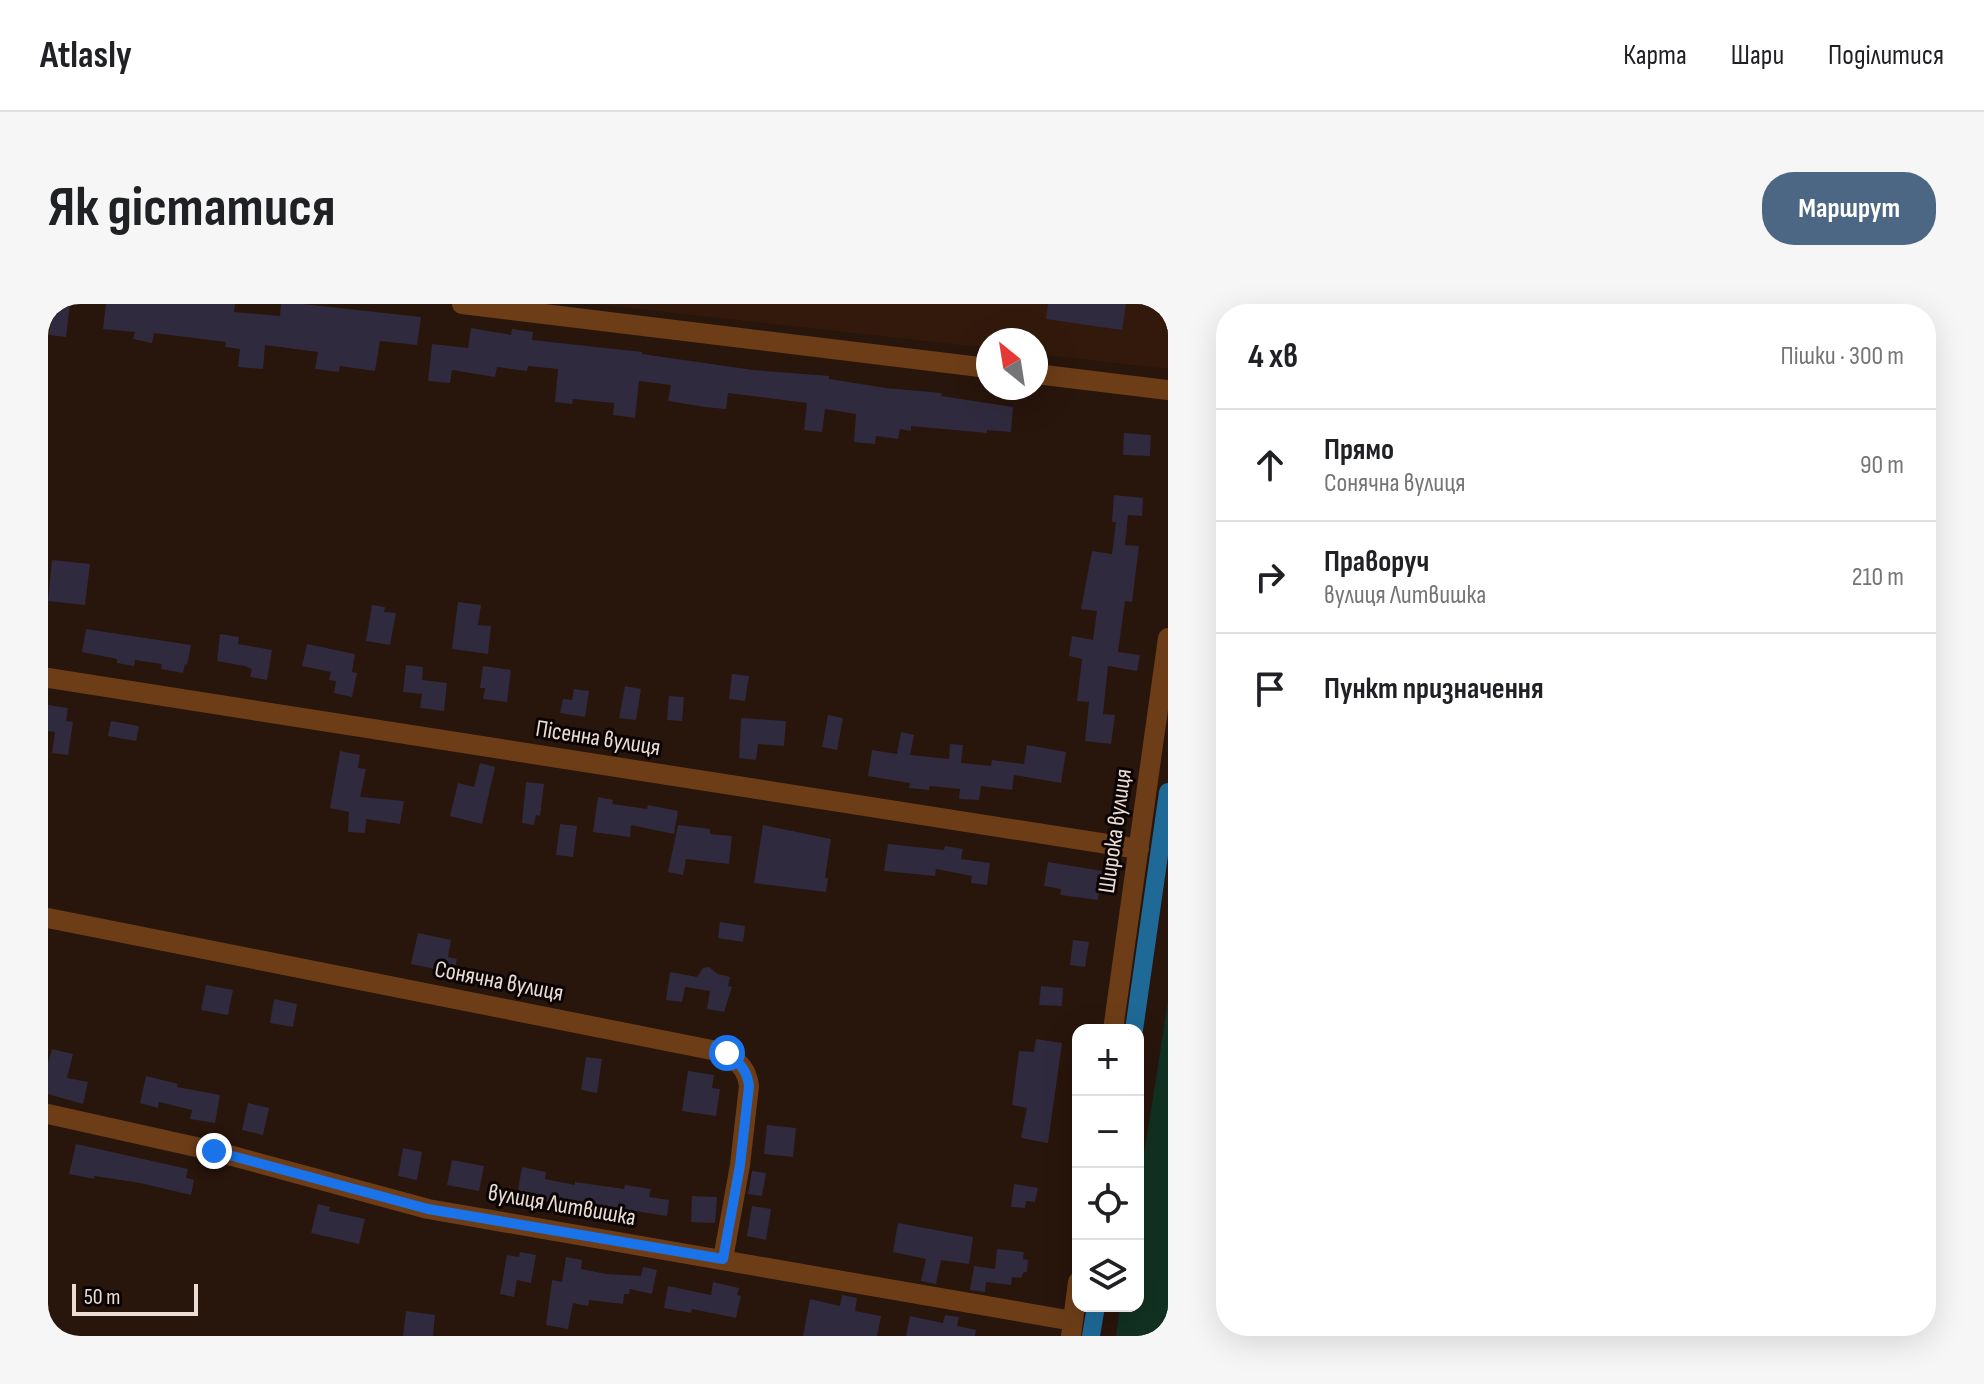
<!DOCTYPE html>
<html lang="uk">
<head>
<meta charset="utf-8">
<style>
  :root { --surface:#fff; --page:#f6f6f6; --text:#202124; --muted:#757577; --line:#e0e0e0; --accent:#4b6784 }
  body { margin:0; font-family:"Sofia Sans Condensed",sans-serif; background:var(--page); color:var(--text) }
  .controls { position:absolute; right:24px; bottom:24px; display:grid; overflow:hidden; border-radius:16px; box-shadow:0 8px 32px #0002 }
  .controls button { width:72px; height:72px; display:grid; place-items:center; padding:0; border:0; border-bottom:2px solid var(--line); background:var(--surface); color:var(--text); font:40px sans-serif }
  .compass { position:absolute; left:928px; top:24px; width:72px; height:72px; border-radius:50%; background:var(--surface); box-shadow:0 8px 32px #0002; rotate:330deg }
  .scale { position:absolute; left:24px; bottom:20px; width:126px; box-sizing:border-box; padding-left:8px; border:4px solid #ebddd6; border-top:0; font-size:22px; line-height:28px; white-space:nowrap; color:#ebddd6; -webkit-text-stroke:6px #0b0402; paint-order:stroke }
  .stop { position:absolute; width:24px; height:24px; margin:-18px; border:6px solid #1a73e8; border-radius:50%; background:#fff }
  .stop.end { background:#1a73e8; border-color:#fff; box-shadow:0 2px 8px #0008 }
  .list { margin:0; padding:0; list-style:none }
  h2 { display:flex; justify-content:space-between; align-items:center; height:104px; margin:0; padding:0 32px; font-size:34px }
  h2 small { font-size:26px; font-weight:400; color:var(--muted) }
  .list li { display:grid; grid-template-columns:52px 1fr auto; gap:24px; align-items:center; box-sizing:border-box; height:112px; padding:0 32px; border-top:2px solid var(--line) }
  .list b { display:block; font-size:30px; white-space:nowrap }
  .list p { margin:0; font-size:26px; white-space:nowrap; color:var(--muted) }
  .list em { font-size:26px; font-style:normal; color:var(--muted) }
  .icon { flex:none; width:44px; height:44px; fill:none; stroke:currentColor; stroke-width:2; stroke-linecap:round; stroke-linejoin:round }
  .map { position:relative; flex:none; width:1120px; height:1032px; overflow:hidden; border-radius:32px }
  header { display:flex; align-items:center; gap:48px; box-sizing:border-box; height:112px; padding:0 40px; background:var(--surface); border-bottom:2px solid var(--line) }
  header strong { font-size:38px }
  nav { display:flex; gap:44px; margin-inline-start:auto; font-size:28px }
  .intro { display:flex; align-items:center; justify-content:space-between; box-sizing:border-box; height:192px; padding:0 48px }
  h1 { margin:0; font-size:56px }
  .button { padding:20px 36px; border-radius:32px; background:var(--accent); color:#fff; font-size:28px; font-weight:700 }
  main { display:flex; gap:48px; padding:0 48px }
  aside { flex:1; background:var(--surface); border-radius:32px; box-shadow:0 8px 32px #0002 }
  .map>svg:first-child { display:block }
  .built { fill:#32190c }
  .green { fill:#113122 }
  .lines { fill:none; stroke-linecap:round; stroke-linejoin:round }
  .canal { stroke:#1e6996; stroke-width:18 }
  .building { fill:#302a3e }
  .minor { stroke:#6d3d18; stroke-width:20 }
  .route { stroke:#1a73e8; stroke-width:10 }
  .labels { text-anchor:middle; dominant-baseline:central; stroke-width:6; stroke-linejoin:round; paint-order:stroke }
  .street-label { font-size:24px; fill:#ebddd6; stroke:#0b0402 }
</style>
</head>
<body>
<header>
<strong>Atlasly</strong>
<nav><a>Карта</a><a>Шари</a><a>Поділитися</a></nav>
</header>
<div class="intro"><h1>Як дістатися</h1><a class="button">Маршрут</a></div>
<main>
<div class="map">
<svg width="1120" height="1032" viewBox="0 0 1120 1032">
  <rect width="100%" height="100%" fill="#28150c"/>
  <path class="built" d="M547 0H1120V65L988 50V36H940V44Z"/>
  <path class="green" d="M1120 697V1032H1068L1072 1002H1090V889Z"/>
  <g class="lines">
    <path class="canal" d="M1086 726 1120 488
      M1043 1032 1048 1002"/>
  </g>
  <path class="building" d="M6 0H22L18 33 1 31Z
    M58 0H187L186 8 232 12 233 0H255L373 13 369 41 332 37 327 67 292 62 291 68 267 65 270 48 217 41 215 65 190 63 192 45 177 43 178 38 106 29 104 39 85 35 87 28 55 25Z
    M1000 0H1078L1074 26 998 15Z
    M423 24 463 31 464 25 485 28 484 36 594 48V50L705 66 781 72V75L838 84 894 89 893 92 965 103 963 128 939 126V129L863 122V127L852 125 850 135 828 132 827 140 806 138 808 110 777 105 774 128 756 126 759 99 680 89 678 105 657 103 620 97 623 81 591 77 587 114 565 111 566 99 525 95 524 100 507 98 510 65 480 62 479 67 449 63 447 73 404 66 402 79 380 77 384 40 420 44Z
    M1076 129 1103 131 1102 152 1075 151Z
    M1066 191 1095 194 1094 212 1080 211 1077 241 1091 242 1084 298 1077 297 1070 348 1092 351 1089 367 1060 362 1055 410 1067 411 1063 440 1037 437 1041 398 1029 397 1034 355 1021 352 1024 332 1045 336 1049 307 1033 305 1044 247 1064 250 1068 218H1064Z
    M4 256 42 260 37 301 0 297Z
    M410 298 433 301 430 321 443 322 440 350 404 345Z
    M324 301 337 303 336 308 348 309 342 341 318 337Z
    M38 325 143 341 139 361 137 360 135 369 113 365 114 360 87 356 86 362 69 359V355L34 348Z
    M172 330 191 333 190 340 224 346 219 376 202 373 204 365 197 362 169 357Z
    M259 340 307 350 304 368 309 369 304 393 286 389 288 377 281 376 283 368 254 362Z
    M358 361 375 363 374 376 399 379 396 407 372 404 374 390 355 388Z
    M435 362 463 366 459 398 435 395 437 384H432Z
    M684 370 701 372 697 397 681 395Z
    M577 382 593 385 588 416 571 414Z
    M526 385 541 387 537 413 512 409 515 395 524 396Z
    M621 392 636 393 634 417 619 416Z
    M0 401 20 404 18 417 25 418 20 451 4 449 7 428 0 427Z
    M780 411 795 414 789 446 774 443Z
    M693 414 738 417 736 442 710 440 708 456 691 454Z
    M63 417 91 422 88 437 60 432Z
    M853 428 866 431 862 451 901 455 902 440 915 441 913 459 943 462 944 456 976 460 979 441 1018 448 1013 479 966 471 964 486 933 482 931 496 911 495 912 485 882 482 881 486 861 484 862 479 820 472 824 446 849 450Z
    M292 447 312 451 310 464 318 465 312 493 356 497 352 520 318 515 317 529 300 528 301 508 282 504Z
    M432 459 447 463 434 520 402 512 410 479 426 483Z
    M478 478 496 480 492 512 488 511 486 521 474 519Z
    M550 493 565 496 564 500 599 505 600 501 630 507 626 530 583 521 582 533 545 528Z
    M512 520 529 522 525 553 508 551Z
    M630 521 662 525V530L684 532 681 560 638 555 635 571 620 568Z
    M715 521 783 535 777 574H780L778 588 706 579Z
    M840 540 896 546 897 542 915 545 913 555 942 559 939 581 923 579 924 572 888 565 887 572 836 567Z
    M1000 558 1054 567 1050 596 1012 591 1013 585 996 582Z
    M672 618 697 622 695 638 670 634Z
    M370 629 403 636 400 653 409 655 406 669 363 660Z
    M1025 636 1041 638 1037 663 1022 661Z
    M661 663 670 670 682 673 680 682 684 683 676 708 659 705 662 687 637 683 634 698 618 696 622 668 649 673 655 664Z
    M158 681 185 686 180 711 153 706Z
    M993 682 1015 684 1014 702 991 701Z
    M226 695 249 700 245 723 222 719Z
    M988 735 1014 739 1000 839 973 834 979 804 964 801 971 747 986 748Z
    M4 745 25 750 19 774 40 778 35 800 0 790V759Z
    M538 753 554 755 549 789 533 786Z
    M640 767 666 771 664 784 672 785 668 812 634 807Z
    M98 772 130 780 129 783 172 791 167 819 142 815 144 806 111 798 110 804 92 799Z
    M200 799 221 804 215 831 194 826Z
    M719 821 748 824 745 853 716 850Z
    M28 840 140 865 138 874 146 876 143 891 92 879 47 872 46 875 21 870Z
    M355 844 374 848 369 876 350 872Z
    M404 856 436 862 431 887 399 881Z
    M474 863 498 868 497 875 527 881V878L576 885 577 881 603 885 601 893 621 896 619 912 555 902 554 910 502 903 503 898 469 892Z
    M704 867 718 869 714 892 700 890Z
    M966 880 990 884 987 898 978 897 977 904 963 903Z
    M644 892 669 893 667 919 643 918Z
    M270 900 282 903 281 907 317 915 311 940 263 929Z
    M704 902 723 905 718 936 699 932Z
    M850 919 925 933 921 960 893 956 888 980 873 977 878 955 845 948Z
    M949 945 976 948 975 955 980 956 979 968H976L973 974 964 973 963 981 938 978 937 988 922 986 926 962 947 965Z
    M472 948 488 951 483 979 469 976 466 993 452 990 459 951 471 953Z
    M518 953 534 956 533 965 558 970 593 972 595 963 609 966 604 990 582 985 581 990H576L575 1000 541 996 540 1002 525 999 520 1025 498 1021 504 976 514 978Z
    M665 978 691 984 689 991 693 992 688 1014 644 1005 643 1009 616 1004 620 982 663 991Z
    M794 991 809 994 807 1007 833 1012 829 1032H755L762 995 792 1002Z
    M358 1007 387 1011 385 1032H355Z
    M897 1011 911 1013 909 1022 928 1026 927 1032H858L862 1012 895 1019Z"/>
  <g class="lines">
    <path class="minor" d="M414 0 940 64
      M988 70 1120 86
      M0 374 1091 545
      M0 614 679 749C691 759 699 765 701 782L692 861 675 955
      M1065 726 1120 334
      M0 810 166 847 380 905 1025 1017
      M1023 1032 1030 978"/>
  </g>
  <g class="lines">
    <path class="route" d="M166 847 380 905 675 955 692 861 701 782C699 765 691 759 679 749"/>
  </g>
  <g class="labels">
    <g class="street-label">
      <text transform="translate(550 434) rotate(9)">Пісенна вулиця</text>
      <text transform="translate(1067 527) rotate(-82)">Широка вулиця</text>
      <text transform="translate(451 677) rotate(11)">Сонячна вулиця</text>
      <text transform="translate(514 901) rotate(10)">вулиця Литвишка</text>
    </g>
  </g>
</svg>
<div class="controls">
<button>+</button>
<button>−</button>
<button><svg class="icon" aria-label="locate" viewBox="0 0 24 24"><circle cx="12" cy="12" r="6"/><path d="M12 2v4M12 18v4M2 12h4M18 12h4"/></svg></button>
<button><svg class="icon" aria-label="layers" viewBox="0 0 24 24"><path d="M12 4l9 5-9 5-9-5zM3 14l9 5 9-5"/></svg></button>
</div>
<svg class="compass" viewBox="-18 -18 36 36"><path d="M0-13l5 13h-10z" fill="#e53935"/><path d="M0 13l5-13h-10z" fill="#757577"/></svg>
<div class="scale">50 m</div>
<div class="stop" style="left:679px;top:749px"></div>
<div class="stop end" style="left:166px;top:847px"></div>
</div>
<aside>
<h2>4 хв<small>Пішки · 300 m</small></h2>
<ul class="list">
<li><svg class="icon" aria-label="ahead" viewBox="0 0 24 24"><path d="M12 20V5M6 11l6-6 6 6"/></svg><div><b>Прямо</b><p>Сонячна вулиця</p></div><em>90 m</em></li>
<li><svg class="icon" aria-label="right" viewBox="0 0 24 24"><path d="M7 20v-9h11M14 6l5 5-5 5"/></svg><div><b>Праворуч</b><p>вулиця Литвишка</p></div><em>210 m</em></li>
<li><svg class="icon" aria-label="arrive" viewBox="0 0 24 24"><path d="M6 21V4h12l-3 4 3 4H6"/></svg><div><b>Пункт призначення</b></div></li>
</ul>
</aside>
</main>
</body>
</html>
